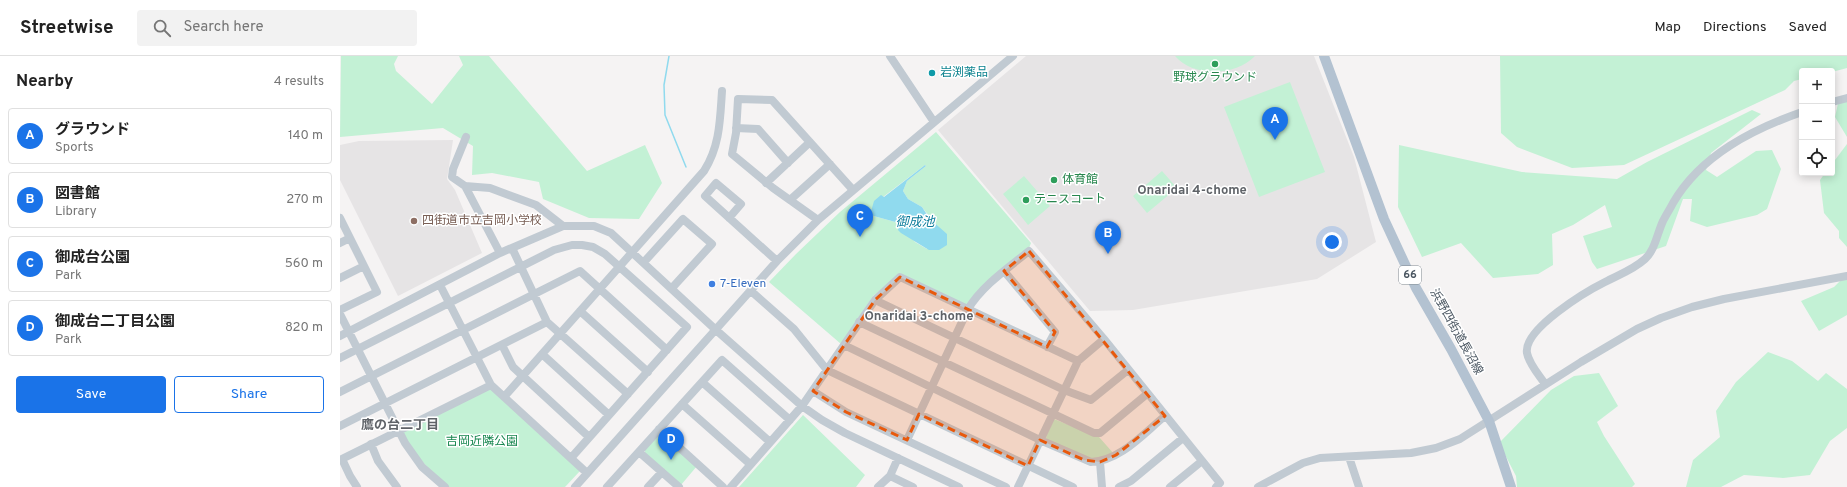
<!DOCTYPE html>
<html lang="en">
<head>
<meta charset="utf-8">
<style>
  :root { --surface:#fff; --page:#f2f2f2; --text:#222; --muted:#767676; --line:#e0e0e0; --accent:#1a73e8 }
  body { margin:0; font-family:Overpass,"Noto Sans JP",sans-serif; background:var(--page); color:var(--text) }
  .controls { position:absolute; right:12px; top:12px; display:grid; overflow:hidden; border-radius:4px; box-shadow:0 2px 10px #0003 }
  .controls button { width:36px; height:36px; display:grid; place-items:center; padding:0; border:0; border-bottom:1px solid var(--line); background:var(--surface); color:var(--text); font:20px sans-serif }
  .you { position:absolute; left:992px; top:186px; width:14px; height:14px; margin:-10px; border:3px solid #fff; border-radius:50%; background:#1a73e8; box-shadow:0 0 0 6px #1a73e833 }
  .badge { display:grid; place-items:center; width:26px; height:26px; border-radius:50%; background:var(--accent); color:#fff; font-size:13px; font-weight:700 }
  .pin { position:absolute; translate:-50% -33px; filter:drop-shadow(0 1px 2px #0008) }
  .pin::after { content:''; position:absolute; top:21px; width:14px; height:12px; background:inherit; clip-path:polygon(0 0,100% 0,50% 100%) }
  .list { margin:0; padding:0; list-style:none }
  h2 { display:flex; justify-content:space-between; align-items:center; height:52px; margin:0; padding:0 16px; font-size:17px }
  h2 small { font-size:13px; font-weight:400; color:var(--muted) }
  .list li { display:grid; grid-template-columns:26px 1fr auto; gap:12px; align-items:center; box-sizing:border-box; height:56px; margin:0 8px 8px; padding:0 8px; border:1px solid var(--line); border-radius:4px }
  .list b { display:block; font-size:15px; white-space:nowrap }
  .list p { margin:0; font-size:13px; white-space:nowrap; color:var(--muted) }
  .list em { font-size:13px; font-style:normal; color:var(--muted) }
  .actions { display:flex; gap:8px; padding:12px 16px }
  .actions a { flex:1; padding:9px 0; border:1px solid var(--accent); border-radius:4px; text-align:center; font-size:14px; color:var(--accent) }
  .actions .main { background:var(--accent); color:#fff }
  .icon { flex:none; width:22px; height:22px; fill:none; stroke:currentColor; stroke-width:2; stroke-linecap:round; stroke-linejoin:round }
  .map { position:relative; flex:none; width:1507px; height:431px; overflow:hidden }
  header { display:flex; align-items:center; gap:24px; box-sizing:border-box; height:56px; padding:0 20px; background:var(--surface); border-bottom:1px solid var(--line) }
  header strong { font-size:19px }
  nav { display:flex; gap:22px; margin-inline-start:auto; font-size:14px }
  .search { width:280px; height:36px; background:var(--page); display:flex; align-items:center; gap:10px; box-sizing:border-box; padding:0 14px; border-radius:4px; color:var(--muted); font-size:15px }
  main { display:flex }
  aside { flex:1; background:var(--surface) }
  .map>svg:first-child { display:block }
  .education { fill:#e6e4e5 }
  .green { fill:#c3f1d5; fill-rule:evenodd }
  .water { fill:#90daee }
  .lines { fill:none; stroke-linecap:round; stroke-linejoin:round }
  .stream { stroke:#90daee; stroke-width:1.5 }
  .minor { stroke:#c1cad2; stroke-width:8 }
  .major { stroke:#b3c2d1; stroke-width:10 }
  .marked { fill:#e8590c; fill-opacity:0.2; stroke:#e8590c; stroke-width:3; stroke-dasharray:8 5; stroke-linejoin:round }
  .leisure-dot { fill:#2e9e5b; stroke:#fff; stroke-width:1.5 }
  .culture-dot { fill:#0f9aa8; stroke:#fff; stroke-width:1.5 }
  .education-dot { fill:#8d6e63; stroke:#fff; stroke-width:1.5 }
  .shop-dot { fill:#3f7fe0; stroke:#fff; stroke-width:1.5 }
  .labels { text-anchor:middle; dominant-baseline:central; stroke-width:3; stroke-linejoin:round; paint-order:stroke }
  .shield { fill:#fff; stroke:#808990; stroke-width:1 }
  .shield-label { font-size:11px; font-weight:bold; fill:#4a5661 }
  .culture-label { font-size:12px; fill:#0d838f; stroke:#fff; text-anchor:start }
  .leisure-label { font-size:12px; fill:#27864d; stroke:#fff; text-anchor:start }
  .education-label { font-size:12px; fill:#785e54; stroke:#fff; text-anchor:start }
  .shop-label { font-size:12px; fill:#366cbe; stroke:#fff; text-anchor:start }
  .street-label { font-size:12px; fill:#4a5661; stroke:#fff }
  .park-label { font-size:12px; fill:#17864f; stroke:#fff }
  .neighbourhood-label { font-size:13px; font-weight:bold; fill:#5f6368; stroke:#fff }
  .water-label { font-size:13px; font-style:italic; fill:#0c7c9b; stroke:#fff }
</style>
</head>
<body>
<header>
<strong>Streetwise</strong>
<div class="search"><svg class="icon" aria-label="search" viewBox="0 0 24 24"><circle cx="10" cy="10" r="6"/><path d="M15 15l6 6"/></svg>Search here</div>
<nav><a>Map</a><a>Directions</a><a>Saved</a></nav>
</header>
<main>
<aside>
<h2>Nearby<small>4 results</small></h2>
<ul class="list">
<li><span class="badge">A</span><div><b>グラウンド</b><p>Sports</p></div><em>140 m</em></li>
<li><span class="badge">B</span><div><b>図書館</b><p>Library</p></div><em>270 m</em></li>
<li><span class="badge">C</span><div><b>御成台公園</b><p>Park</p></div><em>560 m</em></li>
<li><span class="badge">D</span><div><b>御成台二丁目公園</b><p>Park</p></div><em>820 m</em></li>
</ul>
<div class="actions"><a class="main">Save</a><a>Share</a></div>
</aside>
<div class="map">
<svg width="1507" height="431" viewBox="0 0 1507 431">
  <rect width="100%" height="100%" fill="#f5f3f3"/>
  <path class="education" d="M686 0H974L1014 101 1036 186 977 223 793 254 750 255 598 74Z
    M113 84 107 123 115 134 142 197 58 240 0 124V89L19 85Z"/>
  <path class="green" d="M1 0H58L54 8 56 15 92 48 123 9 119 0H149L247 115 305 89 322 127 299 163 249 162 203 143 199 126 152 117 132 119 133 90 103 72 0 81Z
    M835 0H915C896 20 854 22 835 0Z
    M1160 0H1507V12L1492 16 1462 15V23L1454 25 1445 34 1284 109 1232 112 1177 91 1161 77Z
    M950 26 985 116 919 141 884 51Z
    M1507 40V81L1495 61 1499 43Z
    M1412 54 1421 58 1371 97 1366 114 1377 121 1416 95 1432 94 1441 113 1427 153 1417 159 1367 171 1350 165 1352 143H1343L1326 190 1257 213 1252 206 1243 180 1272 171 1265 149 1233 169 1212 178 1213 209 1198 218 1153 222 1121 187 1082 201 1058 151 1059 89 1182 116 1277 123 1307 106Z
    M596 76 691 187 689 192 629 248 625 249 560 218 533 240 501 288 429 226 456 198 500 156ZM585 109 586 110 567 125 563 135 568 143 582 151 595 168 587 193 575 186 559 167 530 159 543 141Z
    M1507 88V191L1499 182V175L1484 157 1480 124 1485 117H1492V108Z
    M822 115 837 132 807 157 793 140Z
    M684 120 710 150 688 169 663 138Z
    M1507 218V259L1479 275 1461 245 1494 231Z
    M1428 296 1452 305 1478 325 1486 317 1507 333V372L1490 385 1470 419 1443 422 1404 419 1381 431H1346L1353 404 1380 381 1376 355 1396 326Z
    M1259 317 1278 350 1257 366 1264 380 1295 428 1292 431H1177L1176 420 1159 387 1211 334 1234 320Z
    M147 333 152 334 240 415 225 431H108C90 414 73 399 63 376Z
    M463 359 525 419 516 431H399Z
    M714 363 759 381 774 398 757 405 707 385 706 381Z
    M321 378 357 410 341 429 305 398V393L318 379Z"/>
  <path class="water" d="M585 109 586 110 567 125 563 135 568 143 582 151 590 163 607 178V189L599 194H589L561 177 558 174 559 167 530 159 534 145 541 139 544 141Z"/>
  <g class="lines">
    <path class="stream" d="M329 0 324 29 325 59 346 111"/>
    <path class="minor" d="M550 0 594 66
      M1492 46 1507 42
      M396 72 418 73 448 107
      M126 81 113 113 112 121 125 130 150 132 196 149 223 170
      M426 127 470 86
      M125 130 160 197
      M450 144 490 108
      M0 162 37 236 0 254
      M389 162 401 148 376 127 365 140 437 205
      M478 164 433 132 392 98 396 77 398 43 432 44 513 134
      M0 187 10 182
      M172 192 207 266 288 338
      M304 206 343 163 372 188 332 232
      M664 215 715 276 707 291
      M0 222 24 210
      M100 229 151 329 247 417
      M411 235 454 273 487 314 733 431
      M535 244 724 334 751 344 788 314
      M240 255 308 316
      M0 258 65 387 82 411 105 431
      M519 266 754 377H760L807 338
      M0 280 160 197 223 170H254L271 177 376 274 462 350 482 364 505 377 619 431
      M162 289 173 311 249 381
      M504 289 700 384 751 406C780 405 803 378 825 360
      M202 298 269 359
      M0 302 214 194 232 189H242L253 191 265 198 347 271 231 402
      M362 326 430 386
      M1205 328C1199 319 1189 308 1187 297 1183 273 1247 235 1265 226 1278 219 1293 214 1305 203 1315 194 1317 178 1323 165 1326 159 1330 153 1333 147 1361 99 1413 73 1462 56
      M473 335 506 356 666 431
      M0 336 240 215 327 294
      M164 341 364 115C380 90 380 64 382 35
      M342 348 410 408
      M0 370 207 266
      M319 373 383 431
      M567 384 628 253C643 229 667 213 689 195L764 283 880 427 876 431
      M31 388 38 405 57 431
      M299 396 339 431
      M1009 401 1019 431
      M2 403 10 420 17 431
      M0 404 151 329
      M760 406 762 431
      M550 420 573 431
      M235 431 437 205 478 164 673 0
      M267 431 382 304 450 364
      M308 431 322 416
      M391 431 462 350 535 244 560 221 738 305
      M538 431 550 420 558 402
      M678 431 738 305 764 283
      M779 431 791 425 843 382
      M830 431 862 405
      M918 431 963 407 980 402 1071 397 1096 392 1120 383 1241 306 1297 273 1321 262 1352 251 1384 243 1507 220"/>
    <path class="major" d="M984 0 1044 163 1076 232 1111 293 1149 365 1171 431"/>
  </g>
  <path class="marked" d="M689 195 825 360 776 399 760 406 744 404 700 384 688 410 579 358 567 384 506 356 473 335 535 244 560 221 707 291 715 276 664 215Z"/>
  <g class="leisure-dot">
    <circle cx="875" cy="8" r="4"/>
    <circle cx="714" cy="124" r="4"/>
    <circle cx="686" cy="144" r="4"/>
  </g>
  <circle class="culture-dot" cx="592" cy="17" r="4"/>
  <circle class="education-dot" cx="74" cy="165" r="4"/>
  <circle class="shop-dot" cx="372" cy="228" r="4"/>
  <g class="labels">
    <rect class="shield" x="1059" y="210" width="22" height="18" rx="3"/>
    <g class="shield-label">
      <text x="1070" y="219">66</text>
    </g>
    <g class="culture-label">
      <text x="600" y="17">岩渕薬品</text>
    </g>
    <g class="leisure-label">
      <text x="875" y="22" text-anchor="middle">野球グラウンド</text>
      <text x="722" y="124">体育館</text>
      <text x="694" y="144">テニスコート</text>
    </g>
    <g class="education-label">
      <text x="82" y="165">四街道市立吉岡小学校</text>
    </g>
    <g class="shop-label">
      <text x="380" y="228">7-Eleven</text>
    </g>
    <g class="street-label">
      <text transform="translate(1116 276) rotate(61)">浜野四街道長沼線</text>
    </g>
    <g class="park-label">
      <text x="142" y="386">吉岡近隣公園</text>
    </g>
    <g class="neighbourhood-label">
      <text x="852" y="135">Onaridai 4-chome</text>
      <text x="579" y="261">Onaridai 3-chome</text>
      <text x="60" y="370">鷹の台二丁目</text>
    </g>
    <g class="water-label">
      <text x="575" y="167">御成池</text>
    </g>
  </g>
</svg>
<div class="controls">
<button>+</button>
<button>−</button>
<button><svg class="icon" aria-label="locate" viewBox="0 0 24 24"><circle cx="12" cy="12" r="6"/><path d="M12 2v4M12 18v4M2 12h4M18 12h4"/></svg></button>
</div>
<div class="you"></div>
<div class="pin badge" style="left:935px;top:84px">A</div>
<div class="pin badge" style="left:768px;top:198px">B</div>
<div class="pin badge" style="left:520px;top:181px">C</div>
<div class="pin badge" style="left:331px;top:404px">D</div>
</div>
</main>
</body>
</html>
